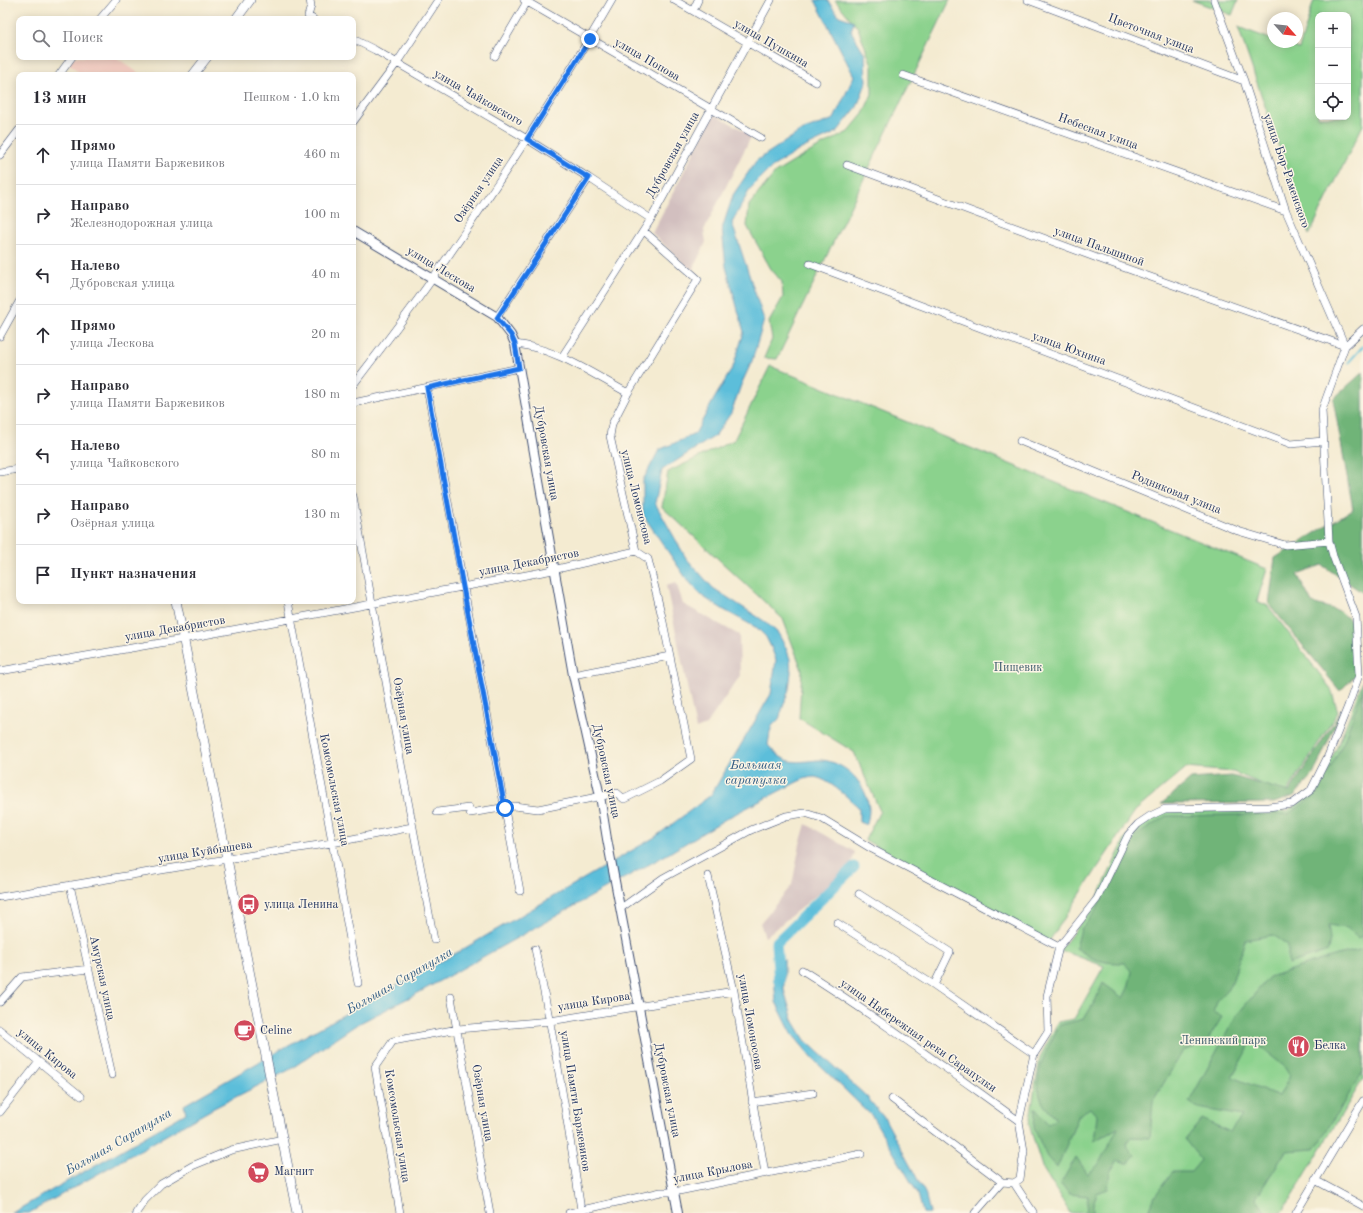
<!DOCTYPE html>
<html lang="ru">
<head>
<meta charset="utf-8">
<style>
  :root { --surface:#fff; --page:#f2f2f3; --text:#2b2b33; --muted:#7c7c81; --line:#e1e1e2 }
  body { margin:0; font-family:"Old Standard TT",serif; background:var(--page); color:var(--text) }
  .controls { position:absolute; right:12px; top:12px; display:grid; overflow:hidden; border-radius:8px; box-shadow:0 2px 10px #0003 }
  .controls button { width:36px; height:36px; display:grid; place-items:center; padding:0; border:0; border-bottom:1px solid var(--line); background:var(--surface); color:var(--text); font:20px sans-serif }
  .compass { position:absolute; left:1267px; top:12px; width:36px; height:36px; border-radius:50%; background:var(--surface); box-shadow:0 2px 10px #0003; rotate:117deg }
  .stop { position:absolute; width:12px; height:12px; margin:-9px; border:3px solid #1a73e8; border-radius:50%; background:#fff }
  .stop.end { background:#1a73e8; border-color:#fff; box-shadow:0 1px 4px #0008 }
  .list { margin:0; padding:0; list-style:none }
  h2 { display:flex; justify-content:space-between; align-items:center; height:52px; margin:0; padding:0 16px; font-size:17px }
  h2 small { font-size:13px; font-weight:400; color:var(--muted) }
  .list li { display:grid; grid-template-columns:26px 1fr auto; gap:12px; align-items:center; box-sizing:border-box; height:60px; padding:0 16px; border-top:1px solid var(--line) }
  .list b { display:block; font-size:15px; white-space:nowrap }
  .list p { margin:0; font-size:13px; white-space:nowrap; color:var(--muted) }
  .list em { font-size:13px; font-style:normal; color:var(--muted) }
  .icon { flex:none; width:22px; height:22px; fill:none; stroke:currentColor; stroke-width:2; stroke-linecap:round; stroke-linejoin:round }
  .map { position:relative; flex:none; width:1363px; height:1213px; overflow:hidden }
  .search { position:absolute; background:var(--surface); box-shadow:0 2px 10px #0003; left:16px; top:16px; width:340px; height:44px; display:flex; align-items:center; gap:10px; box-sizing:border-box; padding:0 14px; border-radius:8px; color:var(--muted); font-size:15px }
  .panel { position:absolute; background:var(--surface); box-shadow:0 2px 10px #0003; left:16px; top:72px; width:340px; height:532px; border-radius:8px }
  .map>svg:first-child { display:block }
  .built { fill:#f7d1c6 }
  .industrial { fill:#d2bfbf }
  .green { fill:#8bd28d; stroke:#538076; fill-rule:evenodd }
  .forest { fill:#70b478; stroke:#46726b; fill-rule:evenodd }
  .water { fill:#5cbeda; stroke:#3c769c }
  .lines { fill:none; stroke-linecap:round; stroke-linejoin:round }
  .stream { stroke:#5cbeda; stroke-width:2 }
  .river { stroke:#5cbeda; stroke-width:11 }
  .minor-casing { stroke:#3c4b6f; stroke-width:8 }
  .tertiary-casing { stroke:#3c4b6f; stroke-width:10 }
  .secondary-casing { stroke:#3c4b6f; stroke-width:10 }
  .minor { stroke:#fff; stroke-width:7 }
  .tertiary { stroke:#fff; stroke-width:8 }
  .secondary { stroke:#fff; stroke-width:9 }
  .route { stroke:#1a73e8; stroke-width:5 }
  .labels { text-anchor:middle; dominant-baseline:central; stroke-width:3; stroke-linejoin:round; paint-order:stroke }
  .street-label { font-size:12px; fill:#1b2f5e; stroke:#fcf5e5 }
  .park-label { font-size:12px; fill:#37586a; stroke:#fcf5e5 }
  .poi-label { font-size:12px; fill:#1b2f5e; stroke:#fcf5e5; text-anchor:start }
  .water-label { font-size:13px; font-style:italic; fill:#2e5a83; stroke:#fcf5e5 }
</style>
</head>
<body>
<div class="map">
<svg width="1363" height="1213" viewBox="0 0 1363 1213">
  <rect width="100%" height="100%" fill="#fcf5e5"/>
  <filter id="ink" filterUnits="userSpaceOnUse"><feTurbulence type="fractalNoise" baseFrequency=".025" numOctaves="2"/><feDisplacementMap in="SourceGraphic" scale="8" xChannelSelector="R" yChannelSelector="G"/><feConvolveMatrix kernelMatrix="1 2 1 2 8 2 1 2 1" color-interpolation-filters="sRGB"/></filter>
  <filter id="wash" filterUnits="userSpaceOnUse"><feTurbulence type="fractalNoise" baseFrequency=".012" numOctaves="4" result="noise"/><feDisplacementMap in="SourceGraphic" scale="16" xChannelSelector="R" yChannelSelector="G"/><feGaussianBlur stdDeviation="0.9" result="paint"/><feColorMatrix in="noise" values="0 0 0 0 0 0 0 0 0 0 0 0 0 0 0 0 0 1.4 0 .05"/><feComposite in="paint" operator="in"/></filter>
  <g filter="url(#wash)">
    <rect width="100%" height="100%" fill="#f4ebd1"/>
    <path class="built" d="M74 57H116L141 75H81L69 63Z"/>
    <path class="industrial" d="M714 114 752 135 704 230 706 242 692 271 652 233Z
      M676 582 683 604 739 635 740 676 706 725 696 729 666 585Z
      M806 824 855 852 850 868 765 937 760 923 792 885 800 844Z"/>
    <path class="green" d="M835 0H950L777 359 764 358 772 339 769 322 783 297 782 282 771 269 747 226 749 205 775 173 813 150 848 132 863 114 872 94V65L858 28Z
      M1192 0H1238L1232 15Z
      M1314 0H1363V125L1309 235 1238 27 1273 40V42H1279L1299 49ZM1318 15H1348V117H1318Z
      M770 366 1267 569 1257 601 1268 606 1331 689 1338 712 1286 794 1233 772 1186 768 1135 811 1048 943 865 840 880 811 854 752 799 718 802 670 783 619 662 507 668 472 734 440Z
      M1363 680V1079L1282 1213H1070L1042 1167 1029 1124 1040 1057 1058 1022 1074 1019 1104 966 1060 950 1093 907 1126 837 1164 811H1287L1315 792 1340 741Z"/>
    <path class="forest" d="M1363 372V593L1322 565 1297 574 1312 603 1340 611 1353 623 1356 675 1340 691 1269 604 1275 558 1353 509 1333 399Z
      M1363 688V936L1359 938 1347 928 1328 925 1330 939 1328 951 1288 964V945L1273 935 1245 940 1231 986 1218 1000 1213 1012 1222 1017 1206 1043 1183 1051 1153 1101 1150 1138 1131 1137 1126 1145 1135 1156 1128 1164 1118 1160 1110 1172 1108 1189 1097 1193 1093 1204V1213H1086L1088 1196 1069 1194 1061 1183 1076 1157 1088 1174 1098 1165 1118 1128 1094 1141 1097 1116 1090 1108 1079 1115 1057 1168 1047 1157 1034 1128 1035 1108 1048 1124 1056 1119C1051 1113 1043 1106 1041 1099 1032 1072 1048 1047 1060 1025L1084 1019 1095 1001 1103 983 1123 998 1128 988 1132 972 1124 963C1102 963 1095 961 1076 948L1081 929 1096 910 1129 840 1166 816 1288 814 1317 794 1344 741Z
      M1342 710 1313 775 1294 796 1274 803 1161 804 1191 779 1232 776 1289 792Z
      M1363 949V1072L1315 1149 1286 1151 1256 1198 1266 1213H1148L1155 1196 1172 1172H1191L1201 1160 1185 1140 1202 1119 1230 1132 1242 1116 1198 1108 1189 1102 1236 1016 1269 977 1337 955ZM1252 1041 1283 1065 1290 1076 1279 1096 1232 1077Z"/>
    <path class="water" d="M815 0H827L839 16 854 21 851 31 865 54 866 83 857 107 837 132 801 149 772 167 750 189 732 223 764 320 752 361 741 385 731 413 715 436 662 470 655 503 686 558 713 588 764 621 778 633 786 648 790 659 791 672 789 689 779 719 772 726 770 732 768 745C774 752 781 759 790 761 801 763 811 760 821 760 846 762 867 784 869 809 869 814 868 819 867 824L866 825 859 822V808L855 804C846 796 828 779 815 777 809 777 803 779 797 782L729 817 666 855 418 993 356 1025 289 1070 214 1108 29 1213H12L186 1113 184 1105 294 1042 460 951 655 837 711 795 771 694 776 660 771 647 766 637 757 628 724 610 702 596 686 578 643 515V480L659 450 695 434 714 399 733 367 744 332 726 267 722 229 733 195 756 161 801 131 834 119 854 76Z
      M784 959V990L793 1020 805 1040 867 1097 885 1119 925 1193 930 1213H923L918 1194 872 1116 814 1060 792 1034 776 1002 774 978 778 965Z"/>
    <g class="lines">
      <path class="stream" d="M1348 363 1363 346"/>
      <path class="river" d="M779 981 776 943 854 867"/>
    </g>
  </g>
  <g filter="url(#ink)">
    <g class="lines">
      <defs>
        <path id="minor" d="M310 0 311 6 308 16 313 19
          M524 0 761 138
          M674 0 816 82
          M1028 0 1244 81
          M1214 0 1244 81 1286 211 1345 346
          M693 11 698 0
          M100 19 116 0
          M353 39 375 50 527 139 589 178 651 219
          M495 56 528 0
          M59 75 72 57
          M903 75 1286 211
          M353 122 396 64 438 0
          M0 155 19 130
          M847 165 1097 258 1345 346
          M810 264 1291 444 1323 441
          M497 317 589 178
          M0 336 19 302
          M515 344C556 348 592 374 628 393
          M562 357 651 219 771 0
          M353 385C380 350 407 315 433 278 496 188 557 95 612 0
          M427 388 520 891
          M353 403 519 368
          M1020 441 1238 531 1285 545 1329 541
          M0 472 19 469
          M353 496 391 710 434 940
          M288 601 358 983
          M0 671 183 639 548 571 636 551
          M573 675 670 656
          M437 812 469 808 470 813 514 806 538 809 617 793 624 799 660 781 691 759 662 617 648 559 636 551 610 436 612 424 628 393 698 279 644 231
          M708 876 734 991 765 1173
          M70 885 112 1075
          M859 894 950 952 934 985
          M0 897 227 859 332 843 412 827
          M621 908 663 878 751 830 786 816 805 813 821 818 872 849 1059 947
          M837 923 934 985 1034 1054
          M535 949C554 1036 568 1123 581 1210
          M802 970C877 1017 948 1070 1019 1121
          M451 997 490 1213
          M0 1002 22 977 89 969
          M0 1030 81 1096
          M892 1099 1002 1182
          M752 1102 813 1093
          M0 1112 39 1062
          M1315 1180 1363 1206
          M1014 1183 1033 1212
          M136 1213 145 1200 161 1184 192 1166 231 1150 283 1139
          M400 1213 375 1067 393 1041 458 1029 550 1021 734 991
          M569 1213 661 1192H674L861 1154
          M975 1213 1002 1182 1014 1183 1020 1179 1024 1151 1019 1121 1034 1054 1048 1032 1047 996 1059 947 1097 899 1128 835 1138 824 1150 816 1165 809 1268 807 1292 804 1311 790 1328 756 1348 706 1359 675 1356 617 1333 556 1329 541 1322 410 1345 346 1363 329
          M1296 1213 1363 1101"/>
        <path id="tertiary" d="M353 231 497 317 511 335 515 344 573 675 600 796 607 839 678 1213"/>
        <path id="secondary" d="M236 19 250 0
          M193 75 207 57
          M176 601 297 1213"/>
      </defs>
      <use href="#minor" class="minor-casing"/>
      <use href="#tertiary" class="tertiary-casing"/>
      <use href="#secondary" class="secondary-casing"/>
      <use href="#minor" class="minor"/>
      <use href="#tertiary" class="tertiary"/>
      <use href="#secondary" class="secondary"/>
    </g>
  </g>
  <g class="lines" filter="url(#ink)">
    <path class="route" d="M505 808 463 587 427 388 519 368 515 344 511 335 497 318 589 178 527 139 590 39"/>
  </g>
  <defs>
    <symbol id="bus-disc" viewBox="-11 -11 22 22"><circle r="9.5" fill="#d1495b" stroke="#fcf5e5"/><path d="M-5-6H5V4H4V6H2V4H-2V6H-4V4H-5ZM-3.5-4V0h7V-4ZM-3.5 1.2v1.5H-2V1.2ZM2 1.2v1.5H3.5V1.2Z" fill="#fff"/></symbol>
    <symbol id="cafe-disc" viewBox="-11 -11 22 22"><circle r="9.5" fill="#d1495b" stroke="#fcf5e5"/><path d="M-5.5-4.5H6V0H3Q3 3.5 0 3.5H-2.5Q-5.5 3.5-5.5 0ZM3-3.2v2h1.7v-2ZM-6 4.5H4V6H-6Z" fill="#fff"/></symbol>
    <symbol id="restaurant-disc" viewBox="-11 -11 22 22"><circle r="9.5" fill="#d1495b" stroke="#fcf5e5"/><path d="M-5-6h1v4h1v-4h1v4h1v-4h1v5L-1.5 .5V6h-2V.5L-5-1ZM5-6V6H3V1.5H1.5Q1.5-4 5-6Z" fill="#fff"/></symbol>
    <symbol id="supermarket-disc" viewBox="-11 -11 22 22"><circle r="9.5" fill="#d1495b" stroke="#fcf5e5"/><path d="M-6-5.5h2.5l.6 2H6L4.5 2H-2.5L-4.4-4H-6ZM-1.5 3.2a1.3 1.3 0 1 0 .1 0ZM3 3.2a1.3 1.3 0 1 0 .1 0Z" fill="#fff"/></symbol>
  </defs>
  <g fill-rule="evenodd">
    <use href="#bus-disc" x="236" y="892" width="25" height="25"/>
    <use href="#cafe-disc" x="232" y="1018" width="25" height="25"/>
    <use href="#restaurant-disc" x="1286" y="1034" width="25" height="25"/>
    <use href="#supermarket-disc" x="246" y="1160" width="25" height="25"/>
  </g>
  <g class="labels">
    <g class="street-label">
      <text transform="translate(1151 34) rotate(21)">Цветочная улица</text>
      <text transform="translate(771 44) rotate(30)">улица Пушкина</text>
      <text transform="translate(647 60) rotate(30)">улица Попова</text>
      <text transform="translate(478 98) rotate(30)">улица Чайковского</text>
      <text transform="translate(1098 132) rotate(20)">Небесная улица</text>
      <text transform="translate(673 155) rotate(-61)">Дубровская улица</text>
      <text transform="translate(1286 171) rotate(71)">улица Бор-Раменского</text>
      <text transform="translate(479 190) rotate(-56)">Озёрная улица</text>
      <text transform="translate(1099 247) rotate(20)">улица Пальшиной</text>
      <text transform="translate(441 270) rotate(31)">улица Лескова</text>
      <text transform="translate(1069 349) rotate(20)">улица Юхнина</text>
      <text transform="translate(546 453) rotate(80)">Дубровская улица</text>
      <text transform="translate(1176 493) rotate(22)">Родниковая улица</text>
      <text transform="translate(636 497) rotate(76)">улица Ломоносова</text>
      <text transform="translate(529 563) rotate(-11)">улица Декабристов</text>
      <text transform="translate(175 629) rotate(-10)">улица Декабристов</text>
      <text transform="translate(403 716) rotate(80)">Озёрная улица</text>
      <text transform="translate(606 771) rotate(78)">Дубровская улица</text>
      <text transform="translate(334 790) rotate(79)">Комсомольская улица</text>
      <text transform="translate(205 852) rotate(-9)">улица Куйбышева</text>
      <text transform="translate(102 978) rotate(78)">Амурская улица</text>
      <text transform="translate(594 1002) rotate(-9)">улица Кирова</text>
      <text transform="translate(750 1022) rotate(80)">улица Ломоносова</text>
      <text transform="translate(918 1036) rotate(35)">улица Набережная реки Сарапулки</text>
      <text transform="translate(47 1054) rotate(39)">улица Кирова</text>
      <text transform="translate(667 1090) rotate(79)">Дубровская улица</text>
      <text transform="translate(575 1101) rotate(81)">улица Памяти Баржевиков</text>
      <text transform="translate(482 1103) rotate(80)">Озёрная улица</text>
      <text transform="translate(397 1126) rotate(81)">Комсомольская улица</text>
      <text transform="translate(713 1172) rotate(-11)">улица Крылова</text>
    </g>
    <g class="park-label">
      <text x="1018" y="668">Пищевик</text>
      <text x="1223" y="1041">Ленинский парк</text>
    </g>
    <g class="poi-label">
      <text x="264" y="905">улица Ленина</text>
      <text x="260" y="1031">Celine</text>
      <text x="1314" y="1046">Белка</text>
      <text x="274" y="1172">Магнит</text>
    </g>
    <g class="water-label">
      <text x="756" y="765">Большая<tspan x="756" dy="15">сарапулка</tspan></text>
      <text transform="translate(400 981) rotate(-30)">Большая Сарапулка</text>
      <text transform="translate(119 1142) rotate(-30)">Большая Сарапулка</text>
    </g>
  </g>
</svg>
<div class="controls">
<button>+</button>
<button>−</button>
<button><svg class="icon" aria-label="locate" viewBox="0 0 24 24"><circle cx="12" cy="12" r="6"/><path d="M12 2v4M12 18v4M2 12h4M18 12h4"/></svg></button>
</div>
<svg class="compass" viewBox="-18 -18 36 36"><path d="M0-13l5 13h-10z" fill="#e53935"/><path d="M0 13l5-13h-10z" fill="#7c7c81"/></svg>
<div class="stop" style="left:505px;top:808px"></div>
<div class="stop end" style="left:590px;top:39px"></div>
<div class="search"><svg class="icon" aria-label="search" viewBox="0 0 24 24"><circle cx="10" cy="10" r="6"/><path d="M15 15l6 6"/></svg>Поиск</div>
<section class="panel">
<h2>13 мин<small>Пешком · 1.0 km</small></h2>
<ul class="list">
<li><svg class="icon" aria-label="ahead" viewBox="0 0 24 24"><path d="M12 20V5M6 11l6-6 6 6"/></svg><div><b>Прямо</b><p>улица Памяти Баржевиков</p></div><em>460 m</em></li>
<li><svg class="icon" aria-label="right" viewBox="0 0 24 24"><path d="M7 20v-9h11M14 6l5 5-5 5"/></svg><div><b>Направо</b><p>Железнодорожная улица</p></div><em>100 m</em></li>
<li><svg class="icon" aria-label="left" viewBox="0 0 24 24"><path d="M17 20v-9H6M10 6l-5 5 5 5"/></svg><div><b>Налево</b><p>Дубровская улица</p></div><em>40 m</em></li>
<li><svg class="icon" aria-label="ahead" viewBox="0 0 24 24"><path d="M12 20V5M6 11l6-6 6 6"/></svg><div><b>Прямо</b><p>улица Лескова</p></div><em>20 m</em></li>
<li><svg class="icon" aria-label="right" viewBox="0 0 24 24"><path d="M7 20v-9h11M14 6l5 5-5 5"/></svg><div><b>Направо</b><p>улица Памяти Баржевиков</p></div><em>180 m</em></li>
<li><svg class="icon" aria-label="left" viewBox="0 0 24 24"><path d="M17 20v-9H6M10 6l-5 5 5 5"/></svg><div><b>Налево</b><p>улица Чайковского</p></div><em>80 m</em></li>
<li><svg class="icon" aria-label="right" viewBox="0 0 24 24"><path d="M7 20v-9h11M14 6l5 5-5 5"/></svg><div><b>Направо</b><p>Озёрная улица</p></div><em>130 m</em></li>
<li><svg class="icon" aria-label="arrive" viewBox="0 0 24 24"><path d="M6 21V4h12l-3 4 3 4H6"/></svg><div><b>Пункт назначения</b></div></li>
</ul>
</section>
</div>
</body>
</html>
